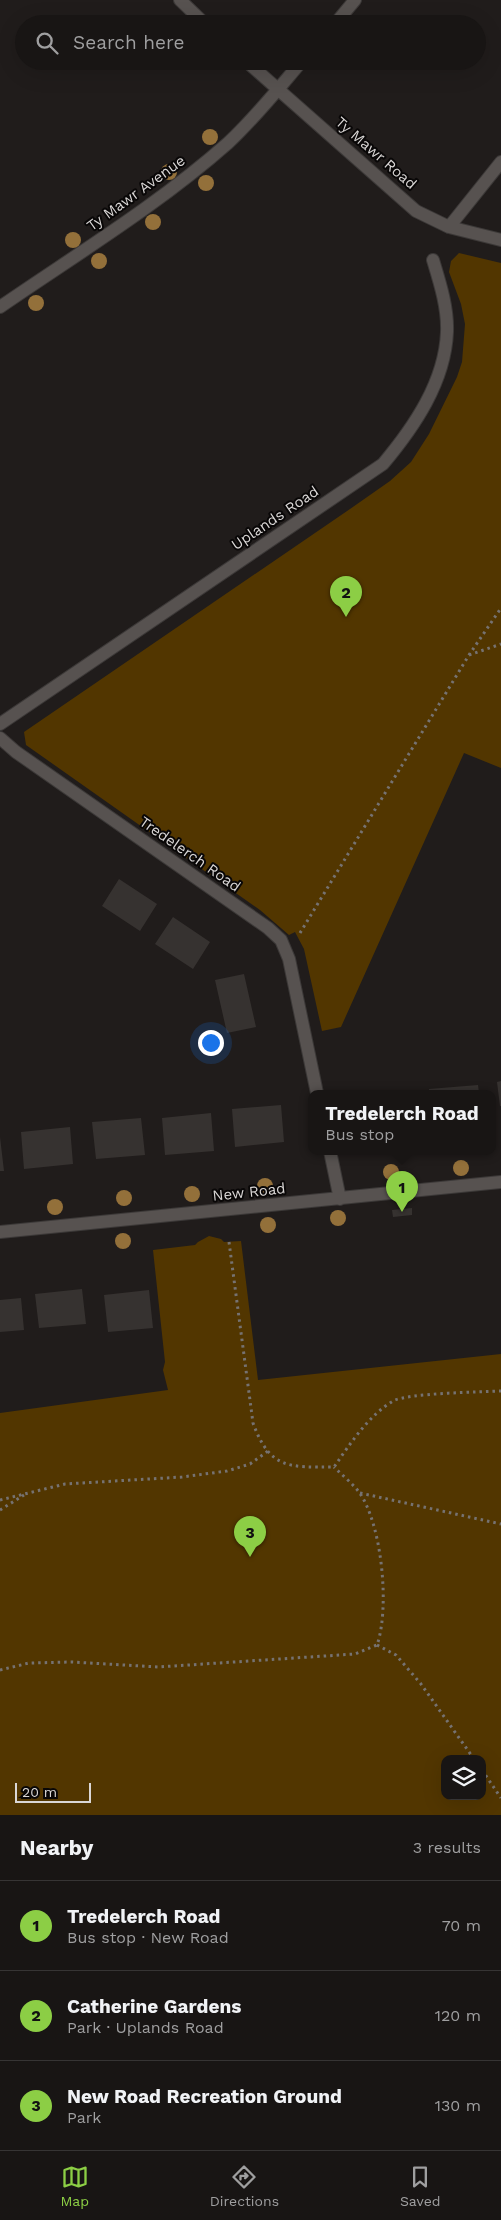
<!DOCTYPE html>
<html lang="en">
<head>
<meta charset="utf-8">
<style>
  :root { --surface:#181514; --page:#211e1d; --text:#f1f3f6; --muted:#9f9fa0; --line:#363434; --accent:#8cce45 }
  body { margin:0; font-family:"Work Sans",sans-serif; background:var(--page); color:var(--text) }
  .controls { position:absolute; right:15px; bottom:15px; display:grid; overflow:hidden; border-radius:10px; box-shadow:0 5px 20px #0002 }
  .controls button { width:45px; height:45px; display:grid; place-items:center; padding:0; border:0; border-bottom:1px solid var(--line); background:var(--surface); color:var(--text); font:25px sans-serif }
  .scale { position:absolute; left:15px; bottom:12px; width:76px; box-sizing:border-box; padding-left:5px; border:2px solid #dad7d6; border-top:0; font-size:14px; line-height:18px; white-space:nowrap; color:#dad7d6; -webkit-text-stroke:4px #090707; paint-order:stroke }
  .you { position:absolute; left:210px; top:1042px; width:18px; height:18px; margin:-12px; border:4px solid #fff; border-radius:50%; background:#1a73e8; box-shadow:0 0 0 8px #1a73e833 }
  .badge { display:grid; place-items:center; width:32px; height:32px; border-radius:50%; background:var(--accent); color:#111; font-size:16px; font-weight:700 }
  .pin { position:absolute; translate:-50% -41px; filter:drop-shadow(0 1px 2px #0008) }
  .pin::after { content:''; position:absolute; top:26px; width:18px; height:15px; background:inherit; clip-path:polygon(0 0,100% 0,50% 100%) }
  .popup { position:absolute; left:308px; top:1090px; width:188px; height:65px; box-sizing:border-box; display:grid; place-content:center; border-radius:10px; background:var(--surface); filter:drop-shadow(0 1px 4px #0005); font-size:16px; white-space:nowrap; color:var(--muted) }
  .popup b { font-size:19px; color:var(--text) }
  .popup::after { content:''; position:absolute; left:50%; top:100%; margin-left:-10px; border:10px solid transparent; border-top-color:var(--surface) }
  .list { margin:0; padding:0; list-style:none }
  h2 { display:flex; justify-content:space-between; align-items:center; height:65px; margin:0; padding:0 20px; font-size:21px }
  h2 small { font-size:16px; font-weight:400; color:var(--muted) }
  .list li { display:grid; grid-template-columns:32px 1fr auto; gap:15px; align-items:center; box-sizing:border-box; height:90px; padding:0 20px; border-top:1px solid var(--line) }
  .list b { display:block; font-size:19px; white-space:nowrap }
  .list p { margin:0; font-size:16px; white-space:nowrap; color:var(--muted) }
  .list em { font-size:16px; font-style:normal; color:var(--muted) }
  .icon { flex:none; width:28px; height:28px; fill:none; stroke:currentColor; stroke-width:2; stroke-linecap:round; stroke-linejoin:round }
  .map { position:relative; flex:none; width:501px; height:1815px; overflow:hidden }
  .search { position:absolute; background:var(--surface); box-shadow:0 5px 20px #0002; left:15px; right:15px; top:15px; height:55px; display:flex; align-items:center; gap:12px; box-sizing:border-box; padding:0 18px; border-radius:28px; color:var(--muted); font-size:19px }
  .sheet { height:335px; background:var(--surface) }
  nav { display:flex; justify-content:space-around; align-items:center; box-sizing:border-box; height:70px; border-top:1px solid var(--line); background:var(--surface); font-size:14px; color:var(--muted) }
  nav a { display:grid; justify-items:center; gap:2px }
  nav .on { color:var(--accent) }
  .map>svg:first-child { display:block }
  .green { fill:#523600; fill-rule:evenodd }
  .building { fill:#363230 }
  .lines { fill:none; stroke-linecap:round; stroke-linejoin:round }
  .minor-casing { stroke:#3c3938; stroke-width:14 }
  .path { stroke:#767271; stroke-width:3; stroke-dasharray:2.5 4; stroke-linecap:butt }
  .minor { stroke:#575250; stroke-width:12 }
  .tree { fill:#93703a }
  .labels { text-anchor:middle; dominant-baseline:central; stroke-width:4; stroke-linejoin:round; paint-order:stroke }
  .street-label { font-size:15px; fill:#dad7d6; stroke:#090707 }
</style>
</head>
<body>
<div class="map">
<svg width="501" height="1815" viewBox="0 0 501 1815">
  <rect width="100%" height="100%" fill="#201c1b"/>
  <path class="green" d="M459 253 501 263V768L464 753 341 1027 322 1031 304 949 295 932 289 935 260 910 26 745 24 732 350 509 390 481 411 462 429 434 457 377 462 362 465 324 461 304 449 272 451 261Z
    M209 1236 221 1239 224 1242 241 1241 258 1380 501 1354V1815H0V1413L168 1390 163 1370 165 1362 153 1250 195 1245 198 1242ZM445 1759H482V1796H445Z"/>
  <path class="building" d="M119 879 157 904 140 931 102 906Z
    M173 917 210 942 193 969 155 944Z
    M244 974 256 1027 227 1033 215 980Z
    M501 1081V1106H500L497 1082Z
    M478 1085 479 1093H429V1089Z
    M281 1105 284 1142 235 1147 232 1109Z
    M211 1113 214 1151 165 1155 162 1118Z
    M141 1118 145 1155 96 1159 92 1122Z
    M70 1127 73 1164 24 1169 21 1132Z
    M0 1137 4 1171H0Z
    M412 1208V1215L393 1217 392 1210Z
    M82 1289 86 1324 39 1328 35 1294Z
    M149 1290 153 1328 108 1332 104 1295Z
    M21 1298 24 1330 0 1332V1300Z"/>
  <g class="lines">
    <defs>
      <path id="minor" d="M180 0 205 24
        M335 24 355 0
        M246 61 416 211 449 227 501 240
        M449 227 501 162
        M0 307C77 254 158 205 228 143 255 118 278 89 302 61
        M0 724 383 464C414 427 445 382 447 332 448 308 440 283 433 260
        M0 738 16 752 268 928 281 940 289 959 317 1093
        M330 1151 340 1199
        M0 1232 501 1182"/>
    </defs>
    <use href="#minor" class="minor-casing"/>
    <path class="path" d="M469 655 501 644
      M300 933 469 655 501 608
      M229 1242 253 1423C270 1470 290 1467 334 1467 350 1444 368 1416 393 1401 408 1393 480 1392 501 1391
      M360 1493 501 1524
      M0 1500 65 1484 182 1477 227 1471 250 1464 268 1451
      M0 1510 24 1495
      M377 1645 396 1655 421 1684 474 1759
      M0 1670 29 1663 72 1662 158 1667 355 1654 377 1645C390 1608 382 1524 359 1492 352 1483 342 1475 334 1467
      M482 1770 501 1798"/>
    <use href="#minor" class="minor"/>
  </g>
  <g class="tree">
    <circle cx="210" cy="137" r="8"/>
    <circle cx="169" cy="172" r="8"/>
    <circle cx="206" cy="183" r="8"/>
    <circle cx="153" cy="222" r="8"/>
    <circle cx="73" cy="240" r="8"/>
    <circle cx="99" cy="261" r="8"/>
    <circle cx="36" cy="303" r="8"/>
    <circle cx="461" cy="1168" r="8"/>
    <circle cx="391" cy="1172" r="8"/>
    <circle cx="265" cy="1186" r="8"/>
    <circle cx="192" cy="1194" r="8"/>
    <circle cx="124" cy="1198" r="8"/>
    <circle cx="55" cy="1207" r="8"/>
    <circle cx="338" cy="1218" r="8"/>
    <circle cx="268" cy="1225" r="8"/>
    <circle cx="123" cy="1241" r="8"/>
  </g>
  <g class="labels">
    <g class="street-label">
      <text transform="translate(376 153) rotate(41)">Ty Mawr Road</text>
      <text transform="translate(136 193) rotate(-36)">Ty Mawr Avenue</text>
      <text transform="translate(275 518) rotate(-34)">Uplands Road</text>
      <text transform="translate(190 854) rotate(35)">Tredelerch Road</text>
      <text transform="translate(249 1192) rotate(-6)">New Road</text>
    </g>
  </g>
</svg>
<div class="controls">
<button><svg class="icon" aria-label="layers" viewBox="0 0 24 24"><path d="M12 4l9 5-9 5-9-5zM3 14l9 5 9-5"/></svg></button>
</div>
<div class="scale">20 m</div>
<div class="you"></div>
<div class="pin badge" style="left:402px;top:1212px">1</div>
<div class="popup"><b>Tredelerch Road</b>Bus stop</div>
<div class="pin badge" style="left:346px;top:617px">2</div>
<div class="pin badge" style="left:250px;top:1557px">3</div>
<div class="search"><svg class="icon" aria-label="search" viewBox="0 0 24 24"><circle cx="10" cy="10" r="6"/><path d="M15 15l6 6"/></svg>Search here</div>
</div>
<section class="sheet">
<h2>Nearby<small>3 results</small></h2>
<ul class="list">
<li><span class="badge">1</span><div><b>Tredelerch Road</b><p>Bus stop · New Road</p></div><em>70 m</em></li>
<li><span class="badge">2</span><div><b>Catherine Gardens</b><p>Park · Uplands Road</p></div><em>120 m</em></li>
<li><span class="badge">3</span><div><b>New Road Recreation Ground</b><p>Park</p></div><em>130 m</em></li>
</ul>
</section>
<nav>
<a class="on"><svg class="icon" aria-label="map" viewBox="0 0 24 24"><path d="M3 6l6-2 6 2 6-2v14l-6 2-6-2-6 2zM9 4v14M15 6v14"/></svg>Map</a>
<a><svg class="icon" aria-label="directions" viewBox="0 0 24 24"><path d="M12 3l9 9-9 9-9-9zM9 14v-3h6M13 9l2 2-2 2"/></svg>Directions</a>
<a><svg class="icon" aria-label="saved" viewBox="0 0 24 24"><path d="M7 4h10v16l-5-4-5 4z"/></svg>Saved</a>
</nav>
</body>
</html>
